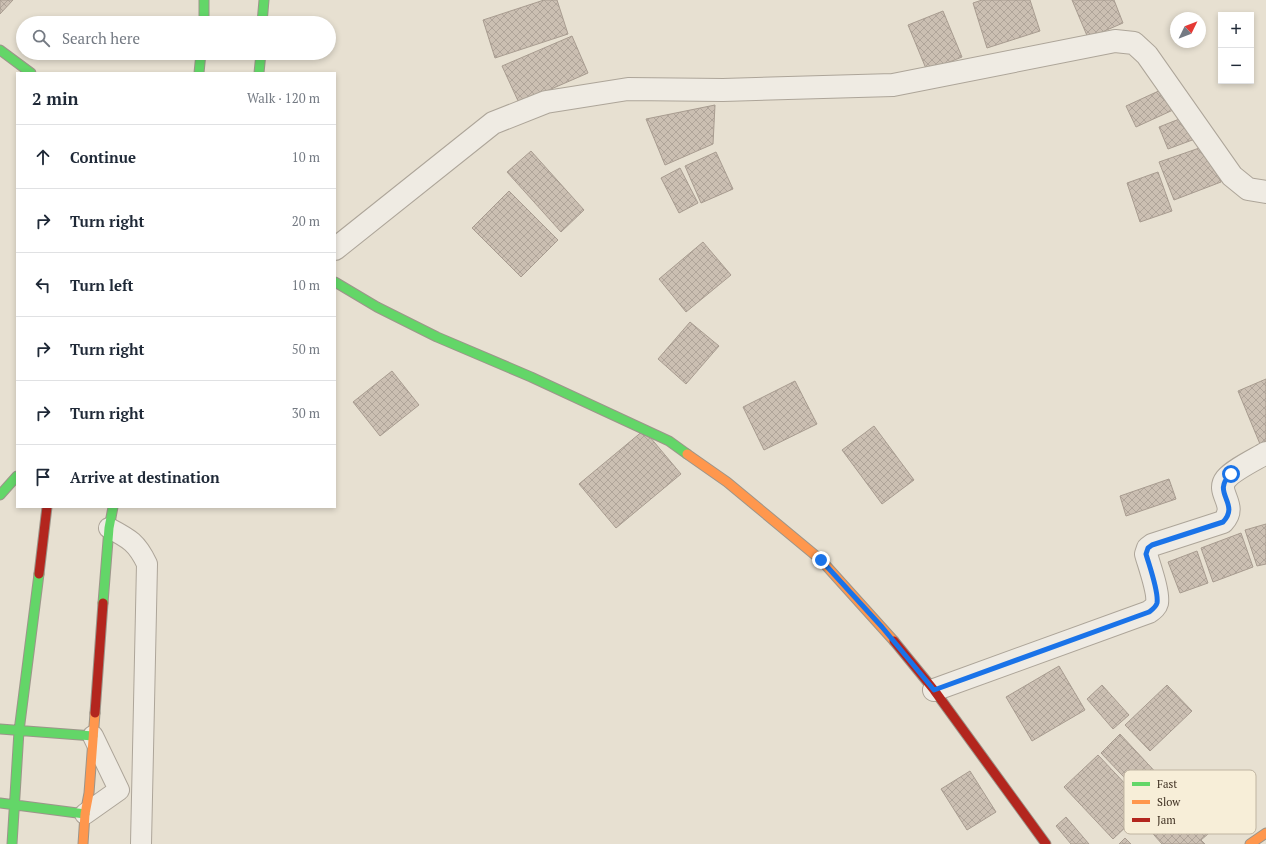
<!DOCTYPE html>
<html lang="en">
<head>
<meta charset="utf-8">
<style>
  :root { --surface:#fff; --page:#f6f6f7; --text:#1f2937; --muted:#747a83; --line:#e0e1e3 }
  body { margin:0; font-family:"PT Serif",serif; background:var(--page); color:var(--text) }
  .controls { position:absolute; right:12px; top:12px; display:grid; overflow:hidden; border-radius:0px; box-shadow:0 2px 6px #0003 }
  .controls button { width:36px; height:36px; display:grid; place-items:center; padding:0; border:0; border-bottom:1px solid var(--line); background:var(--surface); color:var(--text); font:20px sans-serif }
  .compass { position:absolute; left:1170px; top:12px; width:36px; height:36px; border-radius:50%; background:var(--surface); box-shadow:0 2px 6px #0003; rotate:47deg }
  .stop { position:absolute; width:12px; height:12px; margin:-9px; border:3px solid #1a73e8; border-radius:50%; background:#fff }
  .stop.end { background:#1a73e8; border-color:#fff; box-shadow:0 1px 4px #0008 }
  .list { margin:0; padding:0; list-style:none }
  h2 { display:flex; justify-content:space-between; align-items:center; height:52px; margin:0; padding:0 16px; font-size:17px }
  h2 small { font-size:13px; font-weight:400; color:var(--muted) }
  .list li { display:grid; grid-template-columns:26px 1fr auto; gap:12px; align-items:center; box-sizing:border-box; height:64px; padding:0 16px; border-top:1px solid var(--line) }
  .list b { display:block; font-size:15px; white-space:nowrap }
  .list em { font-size:13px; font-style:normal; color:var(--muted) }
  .icon { flex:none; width:22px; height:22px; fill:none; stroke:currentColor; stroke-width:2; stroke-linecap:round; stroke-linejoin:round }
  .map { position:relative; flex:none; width:1266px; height:844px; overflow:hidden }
  .search { position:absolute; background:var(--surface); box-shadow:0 2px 6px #0003; left:16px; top:16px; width:320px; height:44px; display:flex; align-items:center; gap:10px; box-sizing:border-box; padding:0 14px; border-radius:22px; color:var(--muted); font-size:15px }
  .panel { position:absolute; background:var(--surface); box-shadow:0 2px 6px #0003; left:16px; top:72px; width:320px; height:436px; border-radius:0px }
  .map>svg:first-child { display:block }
  .building { fill:url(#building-cross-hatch); stroke:#a89c90 }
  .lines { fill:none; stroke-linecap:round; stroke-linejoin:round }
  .lane-casing { stroke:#ada599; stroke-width:22 }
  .street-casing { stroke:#ada599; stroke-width:24 }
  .fast-casing { stroke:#9c958a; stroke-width:11 }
  .slow-casing { stroke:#9c958a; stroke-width:11 }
  .jam-casing { stroke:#9c958a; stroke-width:11 }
  .lane { stroke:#efebe3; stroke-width:20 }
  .street { stroke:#efebe3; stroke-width:22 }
  .fast { stroke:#63d668; stroke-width:9 }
  .slow { stroke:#ff974d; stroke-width:9 }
  .jam { stroke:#b3261e; stroke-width:9 }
  .route { stroke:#1a73e8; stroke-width:5 }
  .key { fill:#f7eed8; stroke:#bfb4a1; stroke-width:1 }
  .key-label { font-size:11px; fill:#3d2e20 }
</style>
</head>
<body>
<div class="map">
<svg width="1266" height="844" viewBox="0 0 1266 844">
  <defs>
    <pattern id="building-cross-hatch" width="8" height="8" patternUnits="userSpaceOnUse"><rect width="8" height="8" fill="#cbbfb2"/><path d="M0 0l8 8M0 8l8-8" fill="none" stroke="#afa499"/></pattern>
  </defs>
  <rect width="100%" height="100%" fill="#e7e0d1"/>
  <path class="building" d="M0 0H13L0 14Z
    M544 0H557L568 34 495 58 483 20Z
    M982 0H1030L1040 31 987 48 973 3Z
    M1072 0H1114L1123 23 1088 38Z
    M943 11 962 57 927 71 908 25Z
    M572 36 588 73 519 103 502 66Z
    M1163 89 1173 110 1136 127 1126 106Z
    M715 105 713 144 665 165 646 119Z
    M1187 116 1195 139 1168 149 1159 127Z
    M1208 145 1221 182 1174 200 1159 162Z
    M531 151 584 210 561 232 507 172Z
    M716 152 733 189 701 203 685 166Z
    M680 168 698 203 679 213 661 178Z
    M1158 172 1172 211 1140 222 1127 183Z
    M509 191 558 240 521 277 472 228Z
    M703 242 731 275 686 312 659 279Z
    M690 322 719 346 686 384 658 359Z
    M392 371 419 405 380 436 353 402Z
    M1266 379V441L1260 444 1238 391Z
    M795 381 817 424 764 450 743 407Z
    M874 426 914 480 882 504 842 450Z
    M644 430 681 474 616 528 579 484Z
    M1169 479 1176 499 1126 516 1120 496Z
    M1266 524V564L1257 566 1245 530Z
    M1241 533 1253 567 1213 582 1201 548Z
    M1197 551 1208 583 1180 593 1168 562Z
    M1059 666 1085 710 1032 741 1006 697Z
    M1102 685 1129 715 1113 729 1087 699Z
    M1167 685 1192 711 1150 751 1125 725Z
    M1120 734 1161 778 1142 796 1101 753Z
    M1098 755 1147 807 1113 839 1064 787Z
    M970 771 996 812 967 830 941 789Z
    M1177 785 1215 828 1201 840 1205 844H1162L1139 818Z
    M1066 817 1089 844H1071L1056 826Z
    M1125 838 1131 844H1119Z"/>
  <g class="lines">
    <defs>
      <path id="lane" d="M109 528C130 539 137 543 147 564L141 844
        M85 814 119 790 93 736"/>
      <path id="street" d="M335 249 493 123 546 102 628 89 723 90 893 85 1115 41 1134 43 1147 55 1232 176 1248 189 1266 192
        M934 690 1149 612C1153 609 1156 607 1157 603 1159 592 1149 565 1146 554L1148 548 1152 545 1223 522C1239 505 1215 493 1226 479 1233 470 1256 459 1266 453"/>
      <path id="fast" d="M204 0V23
        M262 23 264 0
        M0 50 31 73
        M199 73 201 53
        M259 73 261 53
        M335 282 377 307 437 337 531 377 669 441 687 454
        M0 495 17 476
        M103 603 109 528 113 507
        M0 729 93 736
        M0 803 85 814
        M12 844 19 731 39 574"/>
      <path id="slow" d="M687 454 727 482 821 560 894 641
        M83 844 85 814 89 793 95 713
        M1250 844 1266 833"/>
      <path id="jam" d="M39 574 47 507
        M894 641 934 690 1046 844
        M95 713 103 603"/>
    </defs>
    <use href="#lane" class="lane-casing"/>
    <use href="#street" class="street-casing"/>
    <use href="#fast" class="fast-casing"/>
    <use href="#slow" class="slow-casing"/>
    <use href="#jam" class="jam-casing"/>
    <use href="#lane" class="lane"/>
    <use href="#street" class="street"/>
    <use href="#fast" class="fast"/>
    <use href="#slow" class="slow"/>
    <use href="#jam" class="jam"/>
  </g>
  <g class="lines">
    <path class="route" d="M821 560 882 627 934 690 1149 612C1153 609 1156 607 1157 603 1159 592 1149 565 1146 554L1148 548 1152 545 1223 522C1241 503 1210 493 1231 474"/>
  </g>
  <rect x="1124" y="770" width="132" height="64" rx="6" class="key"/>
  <rect x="1132" y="782" width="18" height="4" fill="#63d668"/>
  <rect x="1132" y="800" width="18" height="4" fill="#ff974d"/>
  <rect x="1132" y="818" width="18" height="4" fill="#b3261e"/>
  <g class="key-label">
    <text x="1157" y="788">Fast</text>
    <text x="1157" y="806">Slow</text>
    <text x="1157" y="824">Jam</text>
  </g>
</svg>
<div class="controls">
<button>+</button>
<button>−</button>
</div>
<svg class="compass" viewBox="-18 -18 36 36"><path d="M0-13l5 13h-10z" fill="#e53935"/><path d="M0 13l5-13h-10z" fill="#747a83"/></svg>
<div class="stop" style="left:1231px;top:474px"></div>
<div class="stop end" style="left:821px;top:560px"></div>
<div class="search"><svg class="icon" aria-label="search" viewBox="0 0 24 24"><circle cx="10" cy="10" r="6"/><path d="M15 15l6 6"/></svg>Search here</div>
<section class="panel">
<h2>2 min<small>Walk · 120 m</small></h2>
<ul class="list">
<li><svg class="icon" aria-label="ahead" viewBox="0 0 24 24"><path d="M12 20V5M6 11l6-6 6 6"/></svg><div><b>Continue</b></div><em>10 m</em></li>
<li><svg class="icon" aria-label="right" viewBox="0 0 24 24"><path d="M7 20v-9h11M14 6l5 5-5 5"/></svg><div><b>Turn right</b></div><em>20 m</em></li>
<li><svg class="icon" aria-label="left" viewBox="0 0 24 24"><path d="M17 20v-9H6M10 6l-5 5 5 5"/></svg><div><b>Turn left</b></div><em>10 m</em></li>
<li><svg class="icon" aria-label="right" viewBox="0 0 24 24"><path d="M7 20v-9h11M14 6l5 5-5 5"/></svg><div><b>Turn right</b></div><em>50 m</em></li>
<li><svg class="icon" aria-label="right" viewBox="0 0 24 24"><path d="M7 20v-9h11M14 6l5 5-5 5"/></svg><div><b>Turn right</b></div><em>30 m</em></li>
<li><svg class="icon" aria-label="arrive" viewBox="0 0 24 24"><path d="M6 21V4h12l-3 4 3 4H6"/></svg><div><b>Arrive at destination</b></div></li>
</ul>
</section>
</div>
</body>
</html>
